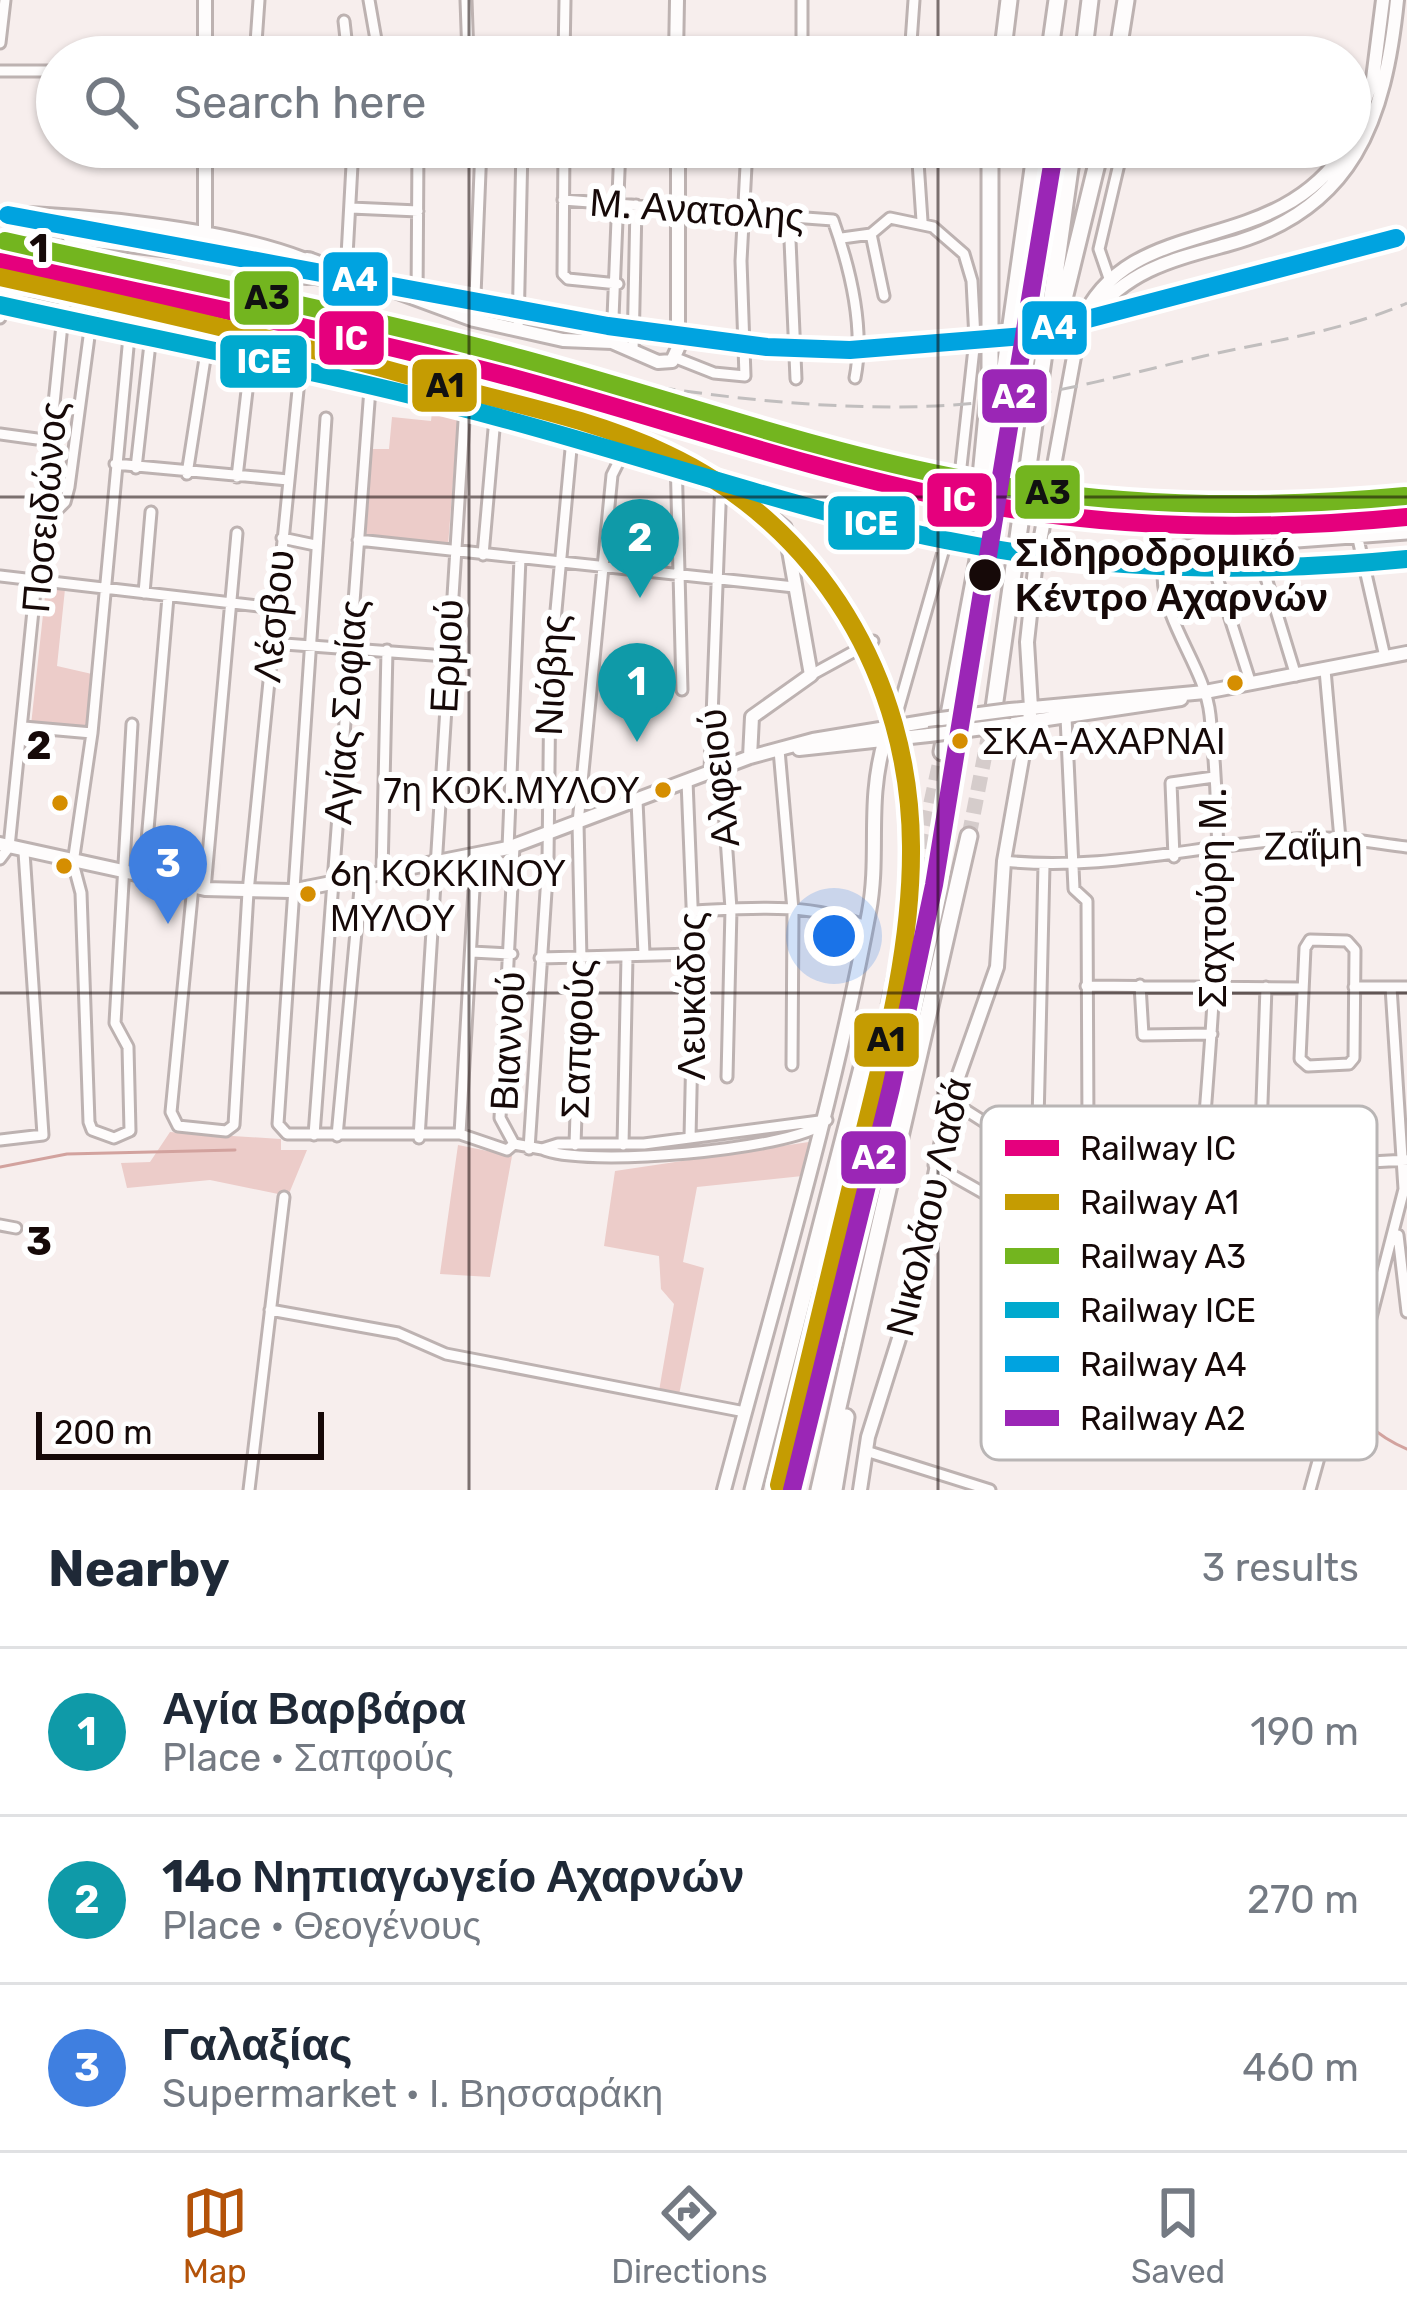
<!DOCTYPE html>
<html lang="en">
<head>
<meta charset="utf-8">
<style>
  :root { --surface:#fff; --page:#f2f2f3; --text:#1f2937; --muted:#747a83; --line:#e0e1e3; --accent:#b45309 }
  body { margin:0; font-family:Rubik,sans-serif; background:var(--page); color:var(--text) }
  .scale { position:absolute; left:36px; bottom:30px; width:288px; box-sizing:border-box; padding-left:12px; border:6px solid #160908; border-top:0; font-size:33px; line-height:42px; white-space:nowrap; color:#160908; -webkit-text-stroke:9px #fff; paint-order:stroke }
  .you { position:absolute; left:834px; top:936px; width:42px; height:42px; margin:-30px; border:9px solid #fff; border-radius:50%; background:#1a73e8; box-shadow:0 0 0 18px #1a73e833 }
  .badge { display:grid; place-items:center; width:78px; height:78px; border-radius:50%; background:var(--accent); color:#fff; font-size:39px; font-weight:700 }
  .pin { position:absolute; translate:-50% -99px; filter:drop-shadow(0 3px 6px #0008) }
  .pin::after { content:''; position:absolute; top:63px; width:42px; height:36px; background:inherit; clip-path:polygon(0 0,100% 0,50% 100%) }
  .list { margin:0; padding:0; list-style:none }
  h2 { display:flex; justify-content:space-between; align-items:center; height:156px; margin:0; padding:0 48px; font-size:51px }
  h2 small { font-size:39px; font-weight:400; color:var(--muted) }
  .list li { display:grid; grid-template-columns:78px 1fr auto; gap:36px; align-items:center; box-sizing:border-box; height:168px; padding:0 48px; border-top:3px solid var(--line) }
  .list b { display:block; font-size:45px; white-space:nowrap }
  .list p { margin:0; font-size:39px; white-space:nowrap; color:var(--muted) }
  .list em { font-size:39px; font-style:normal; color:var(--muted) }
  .icon { flex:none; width:66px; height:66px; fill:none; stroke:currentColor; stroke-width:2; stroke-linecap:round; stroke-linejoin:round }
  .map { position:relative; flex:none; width:1407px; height:1490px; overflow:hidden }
  .search { position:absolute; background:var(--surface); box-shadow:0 3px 9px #0004; left:36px; right:36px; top:36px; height:132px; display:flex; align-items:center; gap:30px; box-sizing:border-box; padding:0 42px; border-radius:66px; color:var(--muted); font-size:45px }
  .sheet { height:660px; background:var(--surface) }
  nav { display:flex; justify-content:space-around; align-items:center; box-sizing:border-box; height:168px; border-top:3px solid var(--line); background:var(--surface); font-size:33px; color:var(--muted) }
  nav a { display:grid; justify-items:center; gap:6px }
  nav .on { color:var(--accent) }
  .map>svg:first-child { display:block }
  .green { fill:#ecccc9 }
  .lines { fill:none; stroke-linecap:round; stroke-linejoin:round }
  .stream { stroke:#d2a29e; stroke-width:3 }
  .secondary-tunnel { stroke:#d5cccb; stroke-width:12; stroke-dasharray:12 6; stroke-linecap:butt }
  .highway-tunnel { stroke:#d5cccb; stroke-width:15; stroke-dasharray:15 8; stroke-linecap:butt }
  .street-casing { stroke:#bdb2b1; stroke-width:15 }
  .secondary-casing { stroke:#bdb2b1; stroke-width:18 }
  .highway-casing { stroke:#bdb2b1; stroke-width:21 }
  .street { stroke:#fefcfc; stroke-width:9 }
  .secondary { stroke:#fefcfc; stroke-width:12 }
  .highway { stroke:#fefcfc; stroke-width:15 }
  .rail { stroke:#c1bebe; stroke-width:3; stroke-dasharray:18 9; stroke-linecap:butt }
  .secondary-bridge-casing { stroke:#bdb2b1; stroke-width:18; stroke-linecap:butt }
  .secondary-bridge { stroke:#fefcfc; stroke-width:12 }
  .rail-1-casing { stroke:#fff; stroke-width:27 }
  .rail-2-casing { stroke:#fff; stroke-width:27 }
  .rail-3-casing { stroke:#fff; stroke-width:27 }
  .rail-4-casing { stroke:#fff; stroke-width:27 }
  .rail-5-casing { stroke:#fff; stroke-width:27 }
  .rail-6-casing { stroke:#fff; stroke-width:27 }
  .rail-1 { stroke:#e5007d; stroke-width:18 }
  .rail-2 { stroke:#c59c02; stroke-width:18 }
  .rail-3 { stroke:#73b51f; stroke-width:18 }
  .rail-4 { stroke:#00a9ce; stroke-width:18 }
  .rail-5 { stroke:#00a3e0; stroke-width:18 }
  .rail-6 { stroke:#9b26b6; stroke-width:18 }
  .grid { fill:none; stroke:#160908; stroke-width:3; stroke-opacity:0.55 }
  .stop-dot { fill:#160908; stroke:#fff; stroke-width:4.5 }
  .bus-dot { fill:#d58e01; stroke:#fff; stroke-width:4.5 }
  .labels { text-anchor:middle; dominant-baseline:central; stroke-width:12; stroke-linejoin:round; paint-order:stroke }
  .bus-label { font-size:36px; fill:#160908; stroke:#fff; text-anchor:start }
  .street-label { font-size:39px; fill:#160908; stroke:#fff }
  .stop-label { font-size:39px; font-weight:bold; fill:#160908; stroke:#fff; text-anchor:start }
  .key { fill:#fff; stroke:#b9b5b5; stroke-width:3 }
  .key-label { font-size:33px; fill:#160908 }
  .grid-label { font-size:39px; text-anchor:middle; font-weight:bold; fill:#160908; stroke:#fff; stroke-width:12; stroke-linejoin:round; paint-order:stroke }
  .line-badge { stroke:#fff; stroke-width:4.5 }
  .badge-label { font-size:33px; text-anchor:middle; font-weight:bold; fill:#fff }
  .pale-badge-label { font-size:33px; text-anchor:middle; font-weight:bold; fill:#111 }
</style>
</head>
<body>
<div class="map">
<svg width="1407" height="1490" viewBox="0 0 1407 1490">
  <rect width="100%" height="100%" fill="#f7eeed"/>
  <path class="green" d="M435 384 460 391 448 546 366 537 372 449H389L392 417 431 421Z
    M46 587 65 589 57 666 92 674 87 731 31 725Z
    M170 1132 281 1139V1150H307L288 1196 210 1180 127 1188 121 1163 150 1162Z
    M822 1140 812 1175 697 1187 683 1262 704 1268 679 1395 659 1391 674 1304 661 1289 659 1256 604 1246 615 1171Z
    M458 1145 512 1156 490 1277 440 1274Z"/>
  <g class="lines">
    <path class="stream" d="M0 1167 67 1154 235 1150
      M996 1169 1283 1338C1329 1372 1353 1428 1407 1449"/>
    <path class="secondary-tunnel" d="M0 264 38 245 70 238"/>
    <path class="highway-tunnel" d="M969 836 994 708
      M882 1028 942 752"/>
    <defs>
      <path id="street" d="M369 0 379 57
        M466 0 468 57
        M802 0V57
        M344 21 348 57
        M0 43 5 0
        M255 57 259 0
        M326 57 344 45
        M564 57 565 0
        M910 57 914 0
        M0 71H52
        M564 147 563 274 568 279 618 284
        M917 147 922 221
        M563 200 833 220C849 265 865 327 855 378
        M351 208 418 211
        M789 217 796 379
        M871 234 884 296
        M842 238 871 234 890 218 933 227 964 254 972 281 975 339 957 503 892 731
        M346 274 353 147
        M306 277 372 287
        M1110 281 1099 249 1123 147
        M417 300 418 147
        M132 304 92 733 73 863 81 893 89 1122 92 1130 114 1138 130 1131 128 1047 115 1023 132 724
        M0 318 4 289
        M474 320 481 147
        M518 330 522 147
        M612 342 620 147
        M633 352 636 205
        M676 358 714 373 745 376 741 261 747 147
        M326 418 278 1124 287 1134H460L507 1150 514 1144
        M0 434 37 439
        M676 456 682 690
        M115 464 288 480
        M136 468 154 308
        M187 474 211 320
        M237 477 254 330
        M721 480 710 770 722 781 731 909 727 1077
        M45 522 65 502 69 487 94 299
        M282 538 315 545
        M1358 539 1385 657
        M358 540 794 587
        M1205 540 1251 684
        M1256 545 1296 676
        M483 555 497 395
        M0 576 275 608
        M144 593 151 512
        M271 643 446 656
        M1325 670 1340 839
        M811 675 873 641
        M1066 717 1074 889 1087 901 1088 1130
        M24 727 92 733
        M779 750 793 910 792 1065
        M687 781 694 954 690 1138
        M637 801 644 954
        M514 846 500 1118 514 1144 542 1149 558 1144H644L827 1120
        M508 848 520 558
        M1174 857 1171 783 1214 777
        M0 859 9 847 65 295
        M1004 861C1112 873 1217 839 1325 838 1352 838 1380 844 1407 847
        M1044 865 1038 1122 1298 1166 1407 1160
        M382 874 387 650
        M144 876 168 597
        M193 886 171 1112 178 1126 226 1131 234 1125 248 892 303 340
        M205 889 237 533
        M693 911C750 908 812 902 865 926
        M1310 940 1347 941 1355 950 1354 1058 1349 1064 1308 1066 1300 1059 1305 948Z
        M472 952 512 954
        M540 958 694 954
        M1140 985 1143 1035 1212 1034
        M1086 986 1303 988
        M1354 987H1407
        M950 1100 1285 1315 1335 1354 1353 1358 1364 1345 1404 1189 1391 987
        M460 1134 476 854
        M314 1135 372 362
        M337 1136 361 878
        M419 1138 466 389
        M0 1140 43 1135 24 852
        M575 1145 581 960 578 823 612 475 631 437
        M623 1145 627 957
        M529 1149 548 861 550 675 574 417
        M542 1149C582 1168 791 1150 824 1123
        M1202 1151C1214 1006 1226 860 1210 715 1205 668 1164 624 1163 576L1181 547 1205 540 1256 545 1407 534
        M1260 1160 1266 987
        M934 1165 1289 1366 1312 1385 1330 1418 1310 1490
        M0 1225 16 1228
        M1398 1235 1407 1312
        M270 1310 398 1333 446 1354 745 1412
        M1285 1315 1302 1282 1291 1248 1298 1166
        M866 1451 990 1490
        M249 1490 284 1197"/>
      <path id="secondary" d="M205 57V0
        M676 57 677 0
        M1350 142 1373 79 1383 0
        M0 213C87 215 222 228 303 259
        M205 236V147
        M70 238 186 252 299 273
        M298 268a9 9 0 1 1 18 0a9 9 0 1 1-18 0Z
        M311 260 474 320 563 340 612 342 658 362 672 361 678 348V147
        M0 288C154 303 298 340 445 383 577 421 675 438 785 528L811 675 752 717 750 757
        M1091 317C1128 270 1171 260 1226 245 1354 211 1385 119 1397 0
        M1010 710 1205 692 1407 653
        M1007 725 1181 699
        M799 749 929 735
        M0 844 205 889 291 891 508 848 750 757 813 740 941 719
        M724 1490C775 1298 833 1107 869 912 880 853 866 803 885 739
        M860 1490 868 1437 908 1310 950 1100 997 967 1004 861 1031 708 1027 642 1035 569 1080 324C1130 208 1274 262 1347 147"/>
      <path id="highway" d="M1002 57 1009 0
        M1049 57 1057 0
        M1083 57 1090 0
        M1117 57 1126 0
        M1054 340 1101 147
        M979 497 990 383V165
        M994 708 1073 147
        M942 752 978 560 1036 147
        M753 1490 863 1064 882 1028
        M780 1490 878 1049
        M819 1490 969 836
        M834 1490 846 1417"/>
    </defs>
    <use href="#street" class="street-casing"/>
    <use href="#secondary" class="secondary-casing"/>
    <use href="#highway" class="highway-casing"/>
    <use href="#street" class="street"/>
    <use href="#secondary" class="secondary"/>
    <use href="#highway" class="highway"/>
    <path class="rail" d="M287 312C488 357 729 415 936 406 1027 402 1116 377 1204 356 1271 341 1344 331 1407 303"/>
    <defs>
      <path id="secondary-bridge" d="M941 719 1010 710
        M929 735 1007 725"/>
    </defs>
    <use href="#secondary-bridge" class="secondary-bridge-casing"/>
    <use href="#secondary-bridge" class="secondary-bridge"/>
    <defs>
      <path id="rail-1" d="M0 262C169 299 339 332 506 376 656 416 802 468 954 499 1103 529 1256 532 1407 517"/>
      <path id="rail-2" d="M0 277C141 308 282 340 421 379 503 402 590 417 667 454 820 526 910 679 911 846 912 947 885 1048 861 1145 834 1258 806 1372 779 1485"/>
      <path id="rail-3" d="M5 241C173 279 342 311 508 355 660 395 809 450 963 479 1109 507 1257 510 1405 496"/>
      <path id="rail-4" d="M0 305C166 342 333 373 497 417 647 457 793 509 945 540 1097 571 1253 574 1407 559"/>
      <path id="rail-5" d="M8 215 608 326 767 347 850 350 1023 336 1396 238"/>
      <path id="rail-6" d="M792 1490 891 1088 934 885 1055 147"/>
    </defs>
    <use href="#rail-1" class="rail-1-casing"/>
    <use href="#rail-2" class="rail-2-casing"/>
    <use href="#rail-3" class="rail-3-casing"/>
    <use href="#rail-4" class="rail-4-casing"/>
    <use href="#rail-5" class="rail-5-casing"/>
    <use href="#rail-6" class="rail-6-casing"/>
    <use href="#rail-1" class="rail-1"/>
    <use href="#rail-2" class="rail-2"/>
    <use href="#rail-3" class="rail-3"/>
    <use href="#rail-4" class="rail-4"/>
    <use href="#rail-5" class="rail-5"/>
    <use href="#rail-6" class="rail-6"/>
  </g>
  <path class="grid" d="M469 0V57M938 0V57M469 147V1490M938 147V1490M0 497H1407M0 993H1407"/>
  <circle class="stop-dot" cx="985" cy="575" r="18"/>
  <g class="bus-dot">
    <circle cx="1235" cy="683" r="10"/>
    <circle cx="960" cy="741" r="10"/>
    <circle cx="663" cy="790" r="10"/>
    <circle cx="60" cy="803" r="10"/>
    <circle cx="64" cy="866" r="10"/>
    <circle cx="308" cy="894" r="10"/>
  </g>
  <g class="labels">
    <g class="bus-label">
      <text x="982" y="741">ΣΚΑ-ΑΧΑΡΝΑΙ</text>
      <text x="640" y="790" text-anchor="end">7η ΚΟΚ.ΜΥΛΟΥ</text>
      <text x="330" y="873">6η ΚΟΚΚΙΝΟΥ<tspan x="330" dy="45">ΜΥΛΟΥ</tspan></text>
    </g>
    <g class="street-label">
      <text transform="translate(697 210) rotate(4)">Μ. Ανατολης</text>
      <text transform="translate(45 507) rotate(-85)">Ποσειδώνος</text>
      <text transform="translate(274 616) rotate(-84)">Λέσβου</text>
      <text transform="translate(447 656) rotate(-87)">Ερμού</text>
      <text transform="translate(552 675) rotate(-87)">Νιόβης</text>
      <text transform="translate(346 712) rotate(-86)">Αγίας Σοφίας</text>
      <text transform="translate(719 778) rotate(-96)">Αλφειού</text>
      <text transform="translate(1313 846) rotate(-1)">Ζαΐμη</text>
      <text transform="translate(1213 898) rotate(-90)">Σαχτούρη Μ.</text>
      <text transform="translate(692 996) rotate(-90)">Λευκάδος</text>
      <text transform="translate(578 1039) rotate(-88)">Σαπφούς</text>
      <text transform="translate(508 1041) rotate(-87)">Βιαννού</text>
      <text transform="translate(929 1207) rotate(-77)">Νικολάου Λαδά</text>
    </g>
    <g class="stop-label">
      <text x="1015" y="553">Σιδηροδρομικό<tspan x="1015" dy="45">Κέντρο Αχαρνών</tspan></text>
    </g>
  </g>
  <rect x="981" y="1106" width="396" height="354" rx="18" class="key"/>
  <rect x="1005" y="1140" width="54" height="16" fill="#e5007d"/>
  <rect x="1005" y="1194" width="54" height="16" fill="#c59c02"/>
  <rect x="1005" y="1248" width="54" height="16" fill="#73b51f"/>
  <rect x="1005" y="1302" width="54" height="16" fill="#00a9ce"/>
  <rect x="1005" y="1356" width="54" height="16" fill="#00a3e0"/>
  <rect x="1005" y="1410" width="54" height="16" fill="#9b26b6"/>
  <g class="key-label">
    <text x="1080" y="1160">Railway IC</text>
    <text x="1080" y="1214">Railway A1</text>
    <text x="1080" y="1268">Railway A3</text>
    <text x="1080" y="1322">Railway ICE</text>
    <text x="1080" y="1376">Railway A4</text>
    <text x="1080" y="1430">Railway A2</text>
  </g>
  <g class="grid-label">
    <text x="39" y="262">1</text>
    <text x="39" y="759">2</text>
    <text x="39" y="1255">3</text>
  </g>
  <g class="line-badge">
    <rect x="321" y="250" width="69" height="58" rx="12" fill="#00a3e0"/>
    <rect x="232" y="269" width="69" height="58" rx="12" fill="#73b51f"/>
    <rect x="1020" y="299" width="69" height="58" rx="12" fill="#00a3e0"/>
    <rect x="317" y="309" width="69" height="58" rx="12" fill="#e5007d"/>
    <rect x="218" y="333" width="91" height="57" rx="12" fill="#00a9ce"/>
    <rect x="410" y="357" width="69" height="57" rx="12" fill="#c59c02"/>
    <rect x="980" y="367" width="69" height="58" rx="12" fill="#9b26b6"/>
    <rect x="1013" y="463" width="69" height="58" rx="12" fill="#73b51f"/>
    <rect x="925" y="471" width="69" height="58" rx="12" fill="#e5007d"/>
    <rect x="826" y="494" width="91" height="58" rx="12" fill="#00a9ce"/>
    <rect x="852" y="1011" width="69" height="58" rx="12" fill="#c59c02"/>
    <rect x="839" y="1129" width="69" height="57" rx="12" fill="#9b26b6"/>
  </g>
  <g class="badge-label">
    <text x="355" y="291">A4</text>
    <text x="1054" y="339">A4</text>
    <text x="351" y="350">IC</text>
    <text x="264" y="373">ICE</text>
    <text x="1014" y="408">A2</text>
    <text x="959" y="511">IC</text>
    <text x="871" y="535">ICE</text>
    <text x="874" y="1169">A2</text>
  </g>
  <g class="pale-badge-label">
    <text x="267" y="309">A3</text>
    <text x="445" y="397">A1</text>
    <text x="1048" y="504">A3</text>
    <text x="886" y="1051">A1</text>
  </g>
</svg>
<div class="scale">200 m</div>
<div class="you"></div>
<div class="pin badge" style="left:637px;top:742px;background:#0f9aa8">1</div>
<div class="pin badge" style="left:640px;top:598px;background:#0f9aa8">2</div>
<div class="pin badge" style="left:168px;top:924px;background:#3f7fe0">3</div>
<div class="search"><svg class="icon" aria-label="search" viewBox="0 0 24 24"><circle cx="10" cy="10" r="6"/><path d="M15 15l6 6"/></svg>Search here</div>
</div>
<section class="sheet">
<h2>Nearby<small>3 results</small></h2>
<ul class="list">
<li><span class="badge" style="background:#0f9aa8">1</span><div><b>Αγία Βαρβάρα</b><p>Place · Σαπφούς</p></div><em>190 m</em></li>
<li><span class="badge" style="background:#0f9aa8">2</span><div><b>14ο Νηπιαγωγείο Αχαρνών</b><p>Place · Θεογένους</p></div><em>270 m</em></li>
<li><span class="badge" style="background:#3f7fe0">3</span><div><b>Γαλαξίας</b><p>Supermarket · Ι. Βησσαράκη</p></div><em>460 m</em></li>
</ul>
</section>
<nav>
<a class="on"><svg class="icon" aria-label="map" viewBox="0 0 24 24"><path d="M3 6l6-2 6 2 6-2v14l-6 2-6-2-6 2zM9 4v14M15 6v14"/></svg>Map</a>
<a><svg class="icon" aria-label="directions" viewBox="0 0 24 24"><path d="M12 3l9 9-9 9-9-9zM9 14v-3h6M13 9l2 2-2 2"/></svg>Directions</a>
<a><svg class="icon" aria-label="saved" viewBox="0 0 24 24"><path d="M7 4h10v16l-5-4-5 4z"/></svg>Saved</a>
</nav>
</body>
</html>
